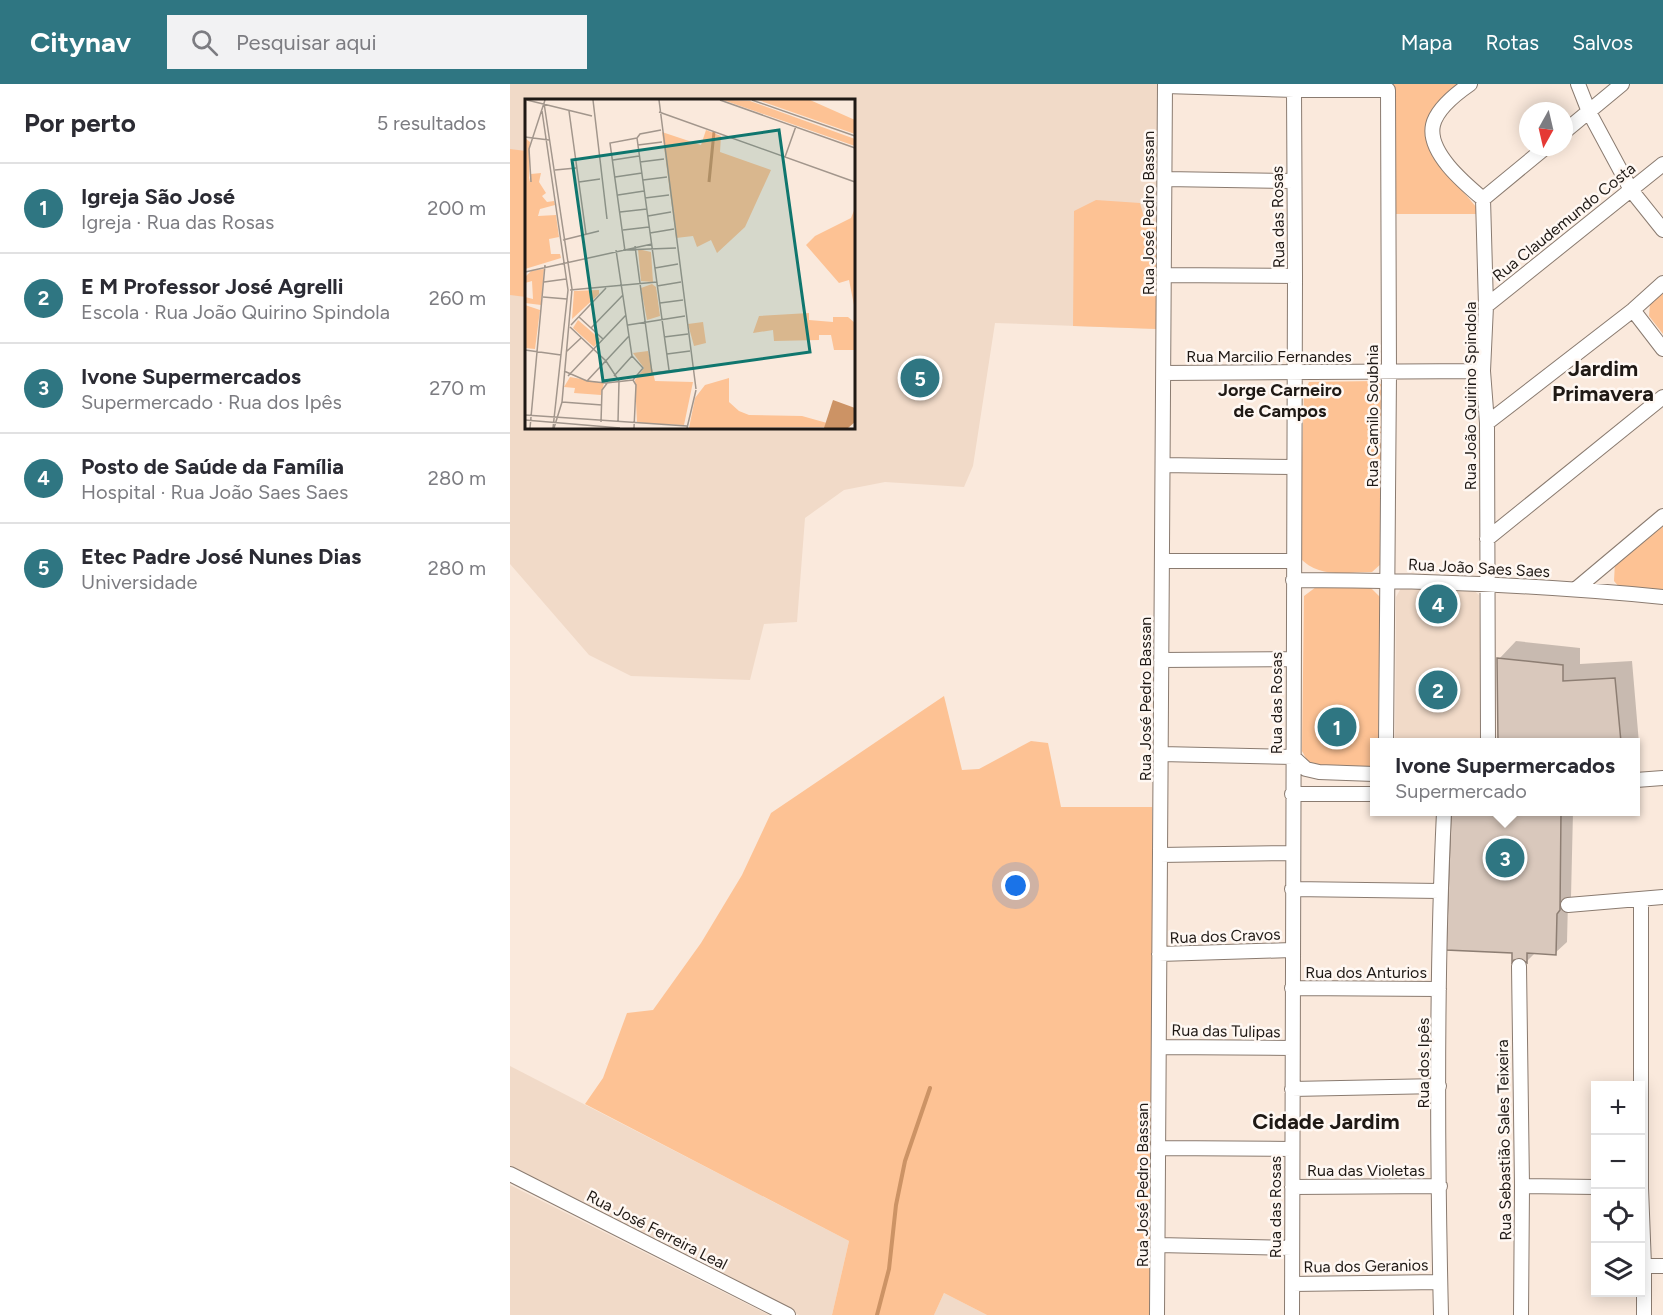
<!DOCTYPE html>
<html lang="pt">
<head>
<meta charset="utf-8">
<style>
  :root { --surface:#fff; --page:#f2f2f3; --text:#2b2b33; --muted:#7c7c81; --line:#e1e1e2; --accent:#2f7682 }
  body { margin:0; font-family:Figtree,sans-serif; background:var(--page); color:var(--text) }
  .controls { position:absolute; right:18px; bottom:18px; display:grid; overflow:hidden; border-radius:0px; box-shadow:0 3px 15px #0003 }
  .controls button { width:54px; height:54px; display:grid; place-items:center; padding:0; border:0; border-bottom:2px solid var(--line); background:var(--surface); color:var(--text); font:30px sans-serif }
  .compass { position:absolute; left:1009px; top:18px; width:54px; height:54px; border-radius:50%; background:var(--surface); box-shadow:0 3px 15px #0003; rotate:188deg }
  .you { position:absolute; left:506px; top:802px; width:21px; height:21px; margin:-15px; border:4px solid #fff; border-radius:50%; background:#1a73e8; box-shadow:0 0 0 9px #1a73e833 }
  .badge { display:grid; place-items:center; width:39px; height:39px; border-radius:50%; background:var(--accent); color:#fff; font-size:20px; font-weight:700 }
  .pin { position:absolute; translate:-50% -50%; border:3px solid #fff; box-shadow:0 2px 6px #0006 }
  .popup { position:absolute; left:860px; top:654px; width:270px; height:78px; box-sizing:border-box; display:grid; place-content:center; border-radius:0px; background:var(--surface); filter:drop-shadow(0 2px 4px #0005); font-size:20px; white-space:nowrap; color:var(--muted) }
  .popup b { font-size:22px; color:var(--text) }
  .popup::after { content:''; position:absolute; left:50%; top:100%; margin-left:-12px; border:12px solid transparent; border-top-color:var(--surface) }
  .list { margin:0; padding:0; list-style:none }
  h2 { display:flex; justify-content:space-between; align-items:center; height:78px; margin:0; padding:0 24px; font-size:26px }
  h2 small { font-size:20px; font-weight:400; color:var(--muted) }
  .list li { display:grid; grid-template-columns:39px 1fr auto; gap:18px; align-items:center; box-sizing:border-box; height:90px; padding:0 24px; border-top:2px solid var(--line) }
  .list b { display:block; font-size:22px; white-space:nowrap }
  .list p { margin:0; font-size:20px; white-space:nowrap; color:var(--muted) }
  .list em { font-size:20px; font-style:normal; color:var(--muted) }
  .icon { flex:none; width:33px; height:33px; fill:none; stroke:currentColor; stroke-width:2; stroke-linecap:round; stroke-linejoin:round }
  .map { position:relative; flex:none; width:1153px; height:1231px; overflow:hidden }
  header { display:flex; align-items:center; gap:36px; box-sizing:border-box; height:84px; padding:0 30px; background:var(--accent); color:#fff }
  header strong { font-size:28px }
  nav { display:flex; gap:33px; margin-inline-start:auto; font-size:21px }
  .search { width:420px; height:54px; background:var(--page); display:flex; align-items:center; gap:15px; box-sizing:border-box; padding:0 21px; border-radius:0px; color:var(--muted); font-size:22px }
  main { display:flex }
  aside { flex:1; background:var(--surface) }
  .map>svg:first-child { display:block }
  .built { fill:#f1dac8; fill-rule:evenodd }
  .green { fill:#fdc294 }
  .shadow { fill:#0003 }
  .lines { fill:none; stroke-linecap:round; stroke-linejoin:round }
  .stream { stroke:#cc9365; stroke-width:4 }
  .building { fill:#d9c8bc; stroke:#8d7e73; stroke-width:1.5 }
  .street-casing { stroke:#8a7b70; stroke-width:16 }
  .street { stroke:#fff; stroke-width:14 }
  .labels { text-anchor:middle; dominant-baseline:central; stroke-width:5; stroke-linejoin:round; paint-order:stroke }
  .street-label { font-size:16px; fill:#1f1915; stroke:#fff8f3 }
  .neighbourhood-label { font-size:18px; font-weight:bold; fill:#1f1915; stroke:#fff8f3 }
  .district-label { font-size:22px; font-weight:bold; fill:#1f1915; stroke:#fff8f3 }
  .inset-river { fill:none; stroke:#cc9365; stroke-width:3 }
  .inset-road { fill:none; stroke:#a2968c; stroke-width:1.5 }
  .view { fill:#0f766e; fill-opacity:0.15; stroke:#0f766e; stroke-width:3 }
  .inset-edge { fill:none; stroke:#1f1915; stroke-width:3 }
</style>
</head>
<body>
<header>
<strong>Citynav</strong>
<div class="search"><svg class="icon" aria-label="search" viewBox="0 0 24 24"><circle cx="10" cy="10" r="6"/><path d="M15 15l6 6"/></svg>Pesquisar aqui</div>
<nav><a>Mapa</a><a>Rotas</a><a>Salvos</a></nav>
</header>
<main>
<aside>
<h2>Por perto<small>5 resultados</small></h2>
<ul class="list">
<li><span class="badge">1</span><div><b>Igreja São José</b><p>Igreja · Rua das Rosas</p></div><em>200 m</em></li>
<li><span class="badge">2</span><div><b>E M Professor José Agrelli</b><p>Escola · Rua João Quirino Spindola</p></div><em>260 m</em></li>
<li><span class="badge">3</span><div><b>Ivone Supermercados</b><p>Supermercado · Rua dos Ipês</p></div><em>270 m</em></li>
<li><span class="badge">4</span><div><b>Posto de Saúde da Família</b><p>Hospital · Rua João Saes Saes</p></div><em>280 m</em></li>
<li><span class="badge">5</span><div><b>Etec Padre José Nunes Dias</b><p>Universidade</p></div><em>280 m</em></li>
</ul>
</aside>
<div class="map">
<svg width="1153" height="1231" viewBox="0 0 1153 1231">
  <rect width="100%" height="100%" fill="#fae9dc"/>
  <path class="built" d="M0 0H649L646 190 647 245 485 239 463 382 454 403 375 398 334 406 295 434 287 538 254 540 240 596 121 592 79 571 0 480ZM16 16H344V344H16Z
    M891 504H961L969 511 973 658H885L886 513Z
    M0 982 339 1157 322 1231H289L0 1083Z
    M0 1101 259 1231H0Z
    M434 1209 477 1231H424Z"/>
  <path class="green" d="M873 0H953L920 39 945 98 967 124V130H885Z
    M0 65 16 67V213L0 211Z
    M586 116 630 119 635 137 647 138V245L563 242 564 127Z
    M1153 209V250L1139 232 1140 220Z
    M865 297 872 301V479L862 488C835 488 809 495 789 473L794 309 799 298Z
    M1153 440V508L1110 504 1104 497 1105 478Z
    M806 503H860L870 513 868 658H864V690L862 693 799 680 792 667 794 512Z
    M434 612 452 686 469 685 521 657 538 659 551 723H642V1064L640 1231H477L434 1209 424 1231H322L339 1157 75 1020 93 994 117 929 143 926 191 859 232 791 261 729Z"/>
  <path class="shadow" d="M1006 557 1070 564V580L1122 577 1130 671 1126 676V658H989V575Z
    M942 728H1063L1061 813 1058 817 1057 858 1045 869 1026 868 1017 877 1003 867 938 865Z"/>
  <g class="lines">
    <path class="stream" d="M367 1231 379 1185 386 1121 395 1077 420 1004"/>
  </g>
  <path class="building" d="M987 574 1053 581V597L1105 594 1111 658H988Z
    M941 728H1051L1050 826 1047 830 1046 871 1017 869V879L1012 876H1004L1002 880V869L936 866Z"/>
  <g class="lines">
    <defs>
      <path id="street" d="M960 0C947 9 927 24 923 41 917 68 954 99 973 115L976 222 973 287 977 339 978 658
        M1068 0 1079 28 1121 106 1153 146
        M655 2 784 6H878L879 289 876 658
        M1054 48 1112 0
        M655 95 784 97
        M973 115 1036 63
        M654 191 785 192
        M976 222 1153 80
        M1123 226 1153 265
        M653 289 973 287
        M977 339 1123 226 1153 199
        M653 381 783 383
        M977 455 1153 313
        M652 477H783
        M783 496C907 496 1030 501 1153 513
        M1066 505 1153 432
        M651 576 783 575
        M651 670 783 673 796 685 809 688 864 690
        M1126 696 1153 694
        M782 710H864
        M650 771 782 769
        M782 805 930 807
        M1131 816V1104L1134 1182V1231
        M1058 821 1153 813
        M649 870 782 866
        M1009 882 1012 1102 1011 1231
        M782 904 929 905
        M649 963 782 964
        M782 1005 929 1002
        M648 1064 782 1065
        M0 1090 278 1231
        M1012 1102 1086 1103
        M782 1103 930 1102
        M648 1161 782 1164
        M1134 1182H1153
        M782 1200 930 1198
        M647 1231 655 0
        M782 1231 785 192 784 6
        M931 1231C927 1063 926 895 934 728"/>
    </defs>
    <use href="#street" class="street-casing"/>
    <use href="#street" class="street"/>
  </g>
  <g class="labels">
    <g class="street-label">
      <text transform="translate(638 129) rotate(-90)">Rua José Pedro Bassan</text>
      <text transform="translate(768 133) rotate(-91)">Rua das Rosas</text>
      <text transform="translate(1054 138) rotate(-39)">Rua Claudemundo Costa</text>
      <text x="759" y="272">Rua Marcilio Fernandes</text>
      <text transform="translate(960 312) rotate(-90)">Rua João Quirino Spindola</text>
      <text transform="translate(862 332) rotate(-90)">Rua Camilo Soubhia</text>
      <text transform="translate(969 484) rotate(3)">Rua João Saes Saes</text>
      <text transform="translate(635 615) rotate(-90)">Rua José Pedro Bassan</text>
      <text transform="translate(766 619) rotate(-90)">Rua das Rosas</text>
      <text transform="translate(715 852) rotate(-2)">Rua dos Cravos</text>
      <text x="856" y="888">Rua dos Anturios</text>
      <text transform="translate(716 947) rotate(1)">Rua das Tulipas</text>
      <text transform="translate(913 979) rotate(-90)">Rua dos Ipês</text>
      <text transform="translate(994 1056) rotate(-91)">Rua Sebastião Sales Teixeira</text>
      <text x="856" y="1086">Rua das Violetas</text>
      <text transform="translate(632 1101) rotate(-90)">Rua José Pedro Bassan</text>
      <text transform="translate(765 1123) rotate(-90)">Rua das Rosas</text>
      <text transform="translate(147 1146) rotate(27)">Rua José Ferreira Leal</text>
      <text transform="translate(856 1182) rotate(-1)">Rua dos Geranios</text>
    </g>
    <g class="neighbourhood-label">
      <text x="770" y="306">Jorge Carneiro<tspan x="770" dy="21">de Campos</tspan></text>
    </g>
    <g class="district-label">
      <text x="1093" y="284">Jardim<tspan x="1093" dy="25">Primavera</tspan></text>
      <text x="816" y="1037">Cidade Jardim</text>
    </g>
  </g>
  <g transform="translate(15 15)">
    <rect width="330" height="330" fill="#fae9dc"/>
    <path d="M198 1 225 2 330 40V47ZM233 1H285L330 21V35ZM181 31 196 37 195 53 246 71 220 128 192 154 186 141 172 148 168 137 151 139 137 33 176 46ZM0 39 5 43 4 83 6 75 16 74 14 83 21 94 17 97 22 103 29 102 30 106 15 110 13 117 31 116 34 138 24 140 26 155H35L36 159 0 170ZM330 109V211L324 181 314 184 281 146 290 137 326 119ZM113 150 126 153 128 183 116 182ZM19 170 16 206 0 204V198L8 200 7 182 0 184V178L6 172ZM127 185 131 188 135 217 122 221 116 189ZM74 191V195L47 220 49 192ZM0 206 15 211 10 250 0 249ZM284 214V221L308 223V218H323L330 224V251H309L306 236H294V241L249 242 248 231 228 234 234 217ZM53 221 75 240 69 248 48 229ZM178 223 181 244 169 247 163 225ZM123 252 130 282 168 283 159 326 112 324 110 281 119 269 108 254ZM45 278 79 284 76 296 49 294 50 289 39 288ZM204 279V303L214 312 224 316 277 317 302 324V328L164 329 170 299 180 286Z" fill="#fdc294"/>
    <path d="M308 301 330 309V323L323 329H299Z" fill="#cc9365"/>
    <path class="inset-river" d="M184 83 189 33"/>
    <path class="inset-road" d="M2 1 67 17M68 1 82 120M134 1 171 290M195 1 330 49M227 1 330 37M19 4 47 190 37 303 29 329M17 12 43 191 28 329M44 12 61 135M134 13 330 83M136 31 115 35 112 39 144 271M0 38 24 41M113 46 137 43M260 58 271 27M88 61 114 57M115 63 139 60M30 71 51 69M90 78 117 74M118 81 142 78M6 83 4 50 20 1M54 83 75 80M93 96 119 92M120 99 144 96M95 113 122 110M123 117 146 113M98 131 124 128M125 134 149 130M38 141 74 132M110 147 127 274 167 269M98 151 151 149M100 152 85 44 112 39M130 169 153 165M0 173 127 145M19 183 41 180M132 187 156 183M45 191 132 183M18 198 42 200M135 204 158 201M54 218 78 240M46 226 81 189M103 226 160 217M45 228 81 262 94 282 93 323M66 229 98 196M139 238 163 235M0 251 36 256M41 253 56 239M142 255 165 252M39 272 62 282 81 284 108 281 118 269 107 257 91 151M43 277 101 216M89 277 107 257M108 281 111 286 109 329M62 282 104 237M37 303 77 306M0 316 162 327M0 321 95 329M76 323 77 291 83 283M5 329 20 166M162 329 171 291"/>
    <path class="view" d="M254 31 285 253 78 282 47 61Z"/>
    <rect width="330" height="330" class="inset-edge"/>
  </g>
</svg>
<div class="controls">
<button>+</button>
<button>−</button>
<button><svg class="icon" aria-label="locate" viewBox="0 0 24 24"><circle cx="12" cy="12" r="6"/><path d="M12 2v4M12 18v4M2 12h4M18 12h4"/></svg></button>
<button><svg class="icon" aria-label="layers" viewBox="0 0 24 24"><path d="M12 4l9 5-9 5-9-5zM3 14l9 5 9-5"/></svg></button>
</div>
<svg class="compass" viewBox="-18 -18 36 36"><path d="M0-13l5 13h-10z" fill="#e53935"/><path d="M0 13l5-13h-10z" fill="#7c7c81"/></svg>
<div class="you"></div>
<div class="pin badge" style="left:827px;top:643px">1</div>
<div class="pin badge" style="left:928px;top:606px">2</div>
<div class="pin badge" style="left:995px;top:774px">3</div>
<div class="popup"><b>Ivone Supermercados</b>Supermercado</div>
<div class="pin badge" style="left:928px;top:520px">4</div>
<div class="pin badge" style="left:410px;top:294px">5</div>
</div>
</main>
</body>
</html>
